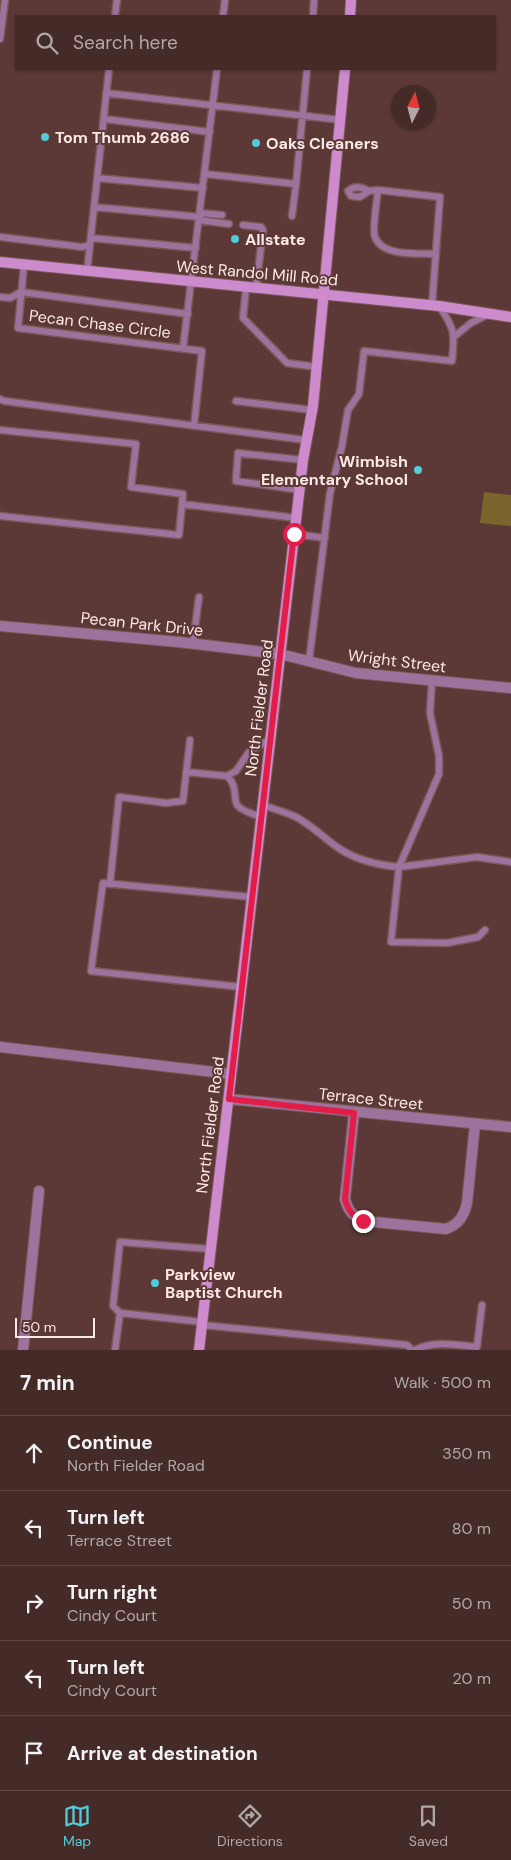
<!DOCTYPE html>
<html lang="en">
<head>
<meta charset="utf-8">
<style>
  :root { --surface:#452b28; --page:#4f3734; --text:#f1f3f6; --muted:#b0a7a8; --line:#5d4745; --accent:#52cbda }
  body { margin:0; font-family:"DM Sans",sans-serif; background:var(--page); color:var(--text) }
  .compass { position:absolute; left:391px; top:85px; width:45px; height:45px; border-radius:50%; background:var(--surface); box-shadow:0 1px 4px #0004; rotate:6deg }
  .scale { position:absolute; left:15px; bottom:12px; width:80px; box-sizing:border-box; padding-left:5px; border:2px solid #fee8e5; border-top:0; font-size:14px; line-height:18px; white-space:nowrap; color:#fee8e5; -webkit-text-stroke:4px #5c3936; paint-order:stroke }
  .stop { position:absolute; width:15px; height:15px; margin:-11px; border:4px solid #e11d48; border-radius:50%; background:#fff }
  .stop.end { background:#e11d48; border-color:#fff; box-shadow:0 1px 5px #0008 }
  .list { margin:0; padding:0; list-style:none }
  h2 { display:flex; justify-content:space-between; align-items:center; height:65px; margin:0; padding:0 20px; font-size:21px }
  h2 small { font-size:16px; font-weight:400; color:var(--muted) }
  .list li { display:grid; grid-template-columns:32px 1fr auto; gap:15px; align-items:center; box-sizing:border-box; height:75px; padding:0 20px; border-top:1px solid var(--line) }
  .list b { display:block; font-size:19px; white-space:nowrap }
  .list p { margin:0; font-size:16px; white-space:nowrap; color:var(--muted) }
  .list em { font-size:16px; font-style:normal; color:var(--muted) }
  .icon { flex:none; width:28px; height:28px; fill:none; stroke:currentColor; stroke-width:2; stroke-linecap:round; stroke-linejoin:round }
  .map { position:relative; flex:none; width:511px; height:1350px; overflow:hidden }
  .search { position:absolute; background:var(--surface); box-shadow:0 1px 4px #0004; left:15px; right:15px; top:15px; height:55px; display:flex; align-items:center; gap:12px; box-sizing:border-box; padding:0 18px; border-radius:0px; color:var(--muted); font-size:19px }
  .sheet { height:440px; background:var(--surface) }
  nav { display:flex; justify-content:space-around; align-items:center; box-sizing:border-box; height:70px; border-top:1px solid var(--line); background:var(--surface); font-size:14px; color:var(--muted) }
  nav a { display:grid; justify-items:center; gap:2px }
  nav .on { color:var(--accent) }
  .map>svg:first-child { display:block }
  .green { fill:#7c642d }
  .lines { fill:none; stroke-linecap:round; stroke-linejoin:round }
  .lane-casing { stroke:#795856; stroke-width:9 }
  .street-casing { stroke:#795856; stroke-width:12 }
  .secondary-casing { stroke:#795856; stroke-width:12 }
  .lane { stroke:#9d739d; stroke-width:6 }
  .street { stroke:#9d739d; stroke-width:10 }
  .secondary { stroke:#cd8bce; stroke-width:10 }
  .route { stroke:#e11d48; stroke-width:6 }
  .poi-dot { fill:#52cbda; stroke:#5c3936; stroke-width:2 }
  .labels { text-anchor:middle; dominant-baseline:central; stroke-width:4; stroke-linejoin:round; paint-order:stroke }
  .poi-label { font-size:16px; font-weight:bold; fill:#fee8e5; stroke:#5c3936; text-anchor:start }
  .street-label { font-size:16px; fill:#fee8e5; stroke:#5c3936 }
</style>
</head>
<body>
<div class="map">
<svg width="511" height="1350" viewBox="0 0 511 1350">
  <rect width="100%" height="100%" fill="#5c3936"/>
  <path class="green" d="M484 492 511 495V526L480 523Z"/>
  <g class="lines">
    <defs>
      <path id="lane" d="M115 16 117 0
        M223 16 225 0
        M313 16 314 0
        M0 39 5 0
        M106 93 341 120
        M104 119 210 132
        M205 174 296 184 307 69
        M97 178 203 188
        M369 191C361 187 355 185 348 191L351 196 360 197 369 191 378 190
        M94 207 200 217
        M200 213 222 215
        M292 216 296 184
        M199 220 229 224
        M243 225 261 227 263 230 256 289
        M0 237 82 247 90 245
        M91 238 196 248
        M24 265 18 328 202 351 194 426
        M87 272 109 69
        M246 288 243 318 287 363 317 367
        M0 297 10 298 21 292 188 314
        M432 305 440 197 378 190C377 199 372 231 375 237 382 257 419 253 436 254
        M455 336 471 323 489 314
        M183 348 217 69
        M0 399 4 401 305 440
        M236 401 312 410
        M0 430 136 444 131 487 183 494 182 504 296 518
        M300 490 236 481 238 453 303 460
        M0 516 179 535 182 504
        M294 534 325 538
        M193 643 199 597
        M309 661 330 493 342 446 348 410 359 394 364 351 452 361C455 333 455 329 439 306
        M186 772 227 776 236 771 249 752 270 739
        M227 776C239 787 232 800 238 806 244 812 254 814 261 817
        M263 805C273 809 286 812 296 817 311 825 323 837 337 847 355 860 377 865 399 867L439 774V756L430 713 432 680
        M110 884 119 797 166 803 183 801 190 740
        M485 930 478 937 447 943 391 942 399 867 477 857 511 862
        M241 987 91 971 103 883 252 897
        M120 1313 113 1306 120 1242 210 1249
        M202 1325 407 1345 412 1350
        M115 1350 120 1313 202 1322
        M415 1350C435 1340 456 1345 477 1347L482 1305"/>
      <path id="street" d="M0 626 179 642 280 654 356 673 511 688
        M0 1047 231 1074
        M229 1099 511 1127
        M354 1113 345 1199C348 1211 353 1216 363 1221L446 1229C459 1224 464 1216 467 1203L475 1124
        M23 1350 39 1191"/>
      <path id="secondary" d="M350 16 351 0
        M0 262 439 306 511 317
        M199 1350 303 460 313 406 345 69"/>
    </defs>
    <use href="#lane" class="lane-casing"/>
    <use href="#street" class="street-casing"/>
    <use href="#secondary" class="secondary-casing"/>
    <use href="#lane" class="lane"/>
    <use href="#street" class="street"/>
    <use href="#secondary" class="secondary"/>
  </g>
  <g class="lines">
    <path class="route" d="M294 534 229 1099 354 1113 345 1199C348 1211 353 1216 363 1221"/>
  </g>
  <g class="poi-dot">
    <circle cx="45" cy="137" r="5"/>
    <circle cx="256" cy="143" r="5"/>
    <circle cx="235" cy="239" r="5"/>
    <circle cx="418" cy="470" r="5"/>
    <circle cx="155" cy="1283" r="5"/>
  </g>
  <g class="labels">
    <g class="poi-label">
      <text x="55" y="137">Tom Thumb 2686</text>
      <text x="266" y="143">Oaks Cleaners</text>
      <text x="245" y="239">Allstate</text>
      <text x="408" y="461" text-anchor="end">Wimbish<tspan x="408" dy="18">Elementary School</tspan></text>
      <text x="165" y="1274">Parkview<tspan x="165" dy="18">Baptist Church</tspan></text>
    </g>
    <g class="street-label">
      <text transform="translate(257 273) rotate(5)">West Randol Mill Road</text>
      <text transform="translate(100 324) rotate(7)">Pecan Chase Circle</text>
      <text transform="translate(142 624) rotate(6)">Pecan Park Drive</text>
      <text transform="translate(397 661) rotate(7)">Wright Street</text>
      <text transform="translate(259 708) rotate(-83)">North Fielder Road</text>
      <text transform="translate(371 1099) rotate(6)">Terrace Street</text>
      <text transform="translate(210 1125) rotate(-83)">North Fielder Road</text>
    </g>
  </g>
</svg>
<svg class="compass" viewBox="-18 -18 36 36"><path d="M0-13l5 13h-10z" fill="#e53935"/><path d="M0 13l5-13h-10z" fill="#b0a7a8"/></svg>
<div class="scale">50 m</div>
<div class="stop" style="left:294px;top:534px"></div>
<div class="stop end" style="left:363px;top:1221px"></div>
<div class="search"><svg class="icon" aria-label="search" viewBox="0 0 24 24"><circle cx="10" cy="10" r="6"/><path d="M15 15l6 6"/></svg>Search here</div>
</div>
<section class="sheet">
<h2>7 min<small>Walk · 500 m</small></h2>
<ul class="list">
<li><svg class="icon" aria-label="ahead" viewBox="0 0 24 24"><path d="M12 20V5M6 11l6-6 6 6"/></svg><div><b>Continue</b><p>North Fielder Road</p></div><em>350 m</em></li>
<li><svg class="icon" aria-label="left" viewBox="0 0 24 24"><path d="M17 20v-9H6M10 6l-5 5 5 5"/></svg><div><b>Turn left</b><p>Terrace Street</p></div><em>80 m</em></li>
<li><svg class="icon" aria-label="right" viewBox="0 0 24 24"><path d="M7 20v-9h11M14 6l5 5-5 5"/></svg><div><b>Turn right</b><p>Cindy Court</p></div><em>50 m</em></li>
<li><svg class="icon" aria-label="left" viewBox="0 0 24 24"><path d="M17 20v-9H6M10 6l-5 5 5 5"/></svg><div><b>Turn left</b><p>Cindy Court</p></div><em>20 m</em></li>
<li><svg class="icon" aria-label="arrive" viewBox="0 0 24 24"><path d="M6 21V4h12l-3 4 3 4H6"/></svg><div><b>Arrive at destination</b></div></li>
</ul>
</section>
<nav>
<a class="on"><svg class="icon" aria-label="map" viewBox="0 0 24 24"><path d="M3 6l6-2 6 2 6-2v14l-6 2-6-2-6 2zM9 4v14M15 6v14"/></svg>Map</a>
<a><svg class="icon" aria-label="directions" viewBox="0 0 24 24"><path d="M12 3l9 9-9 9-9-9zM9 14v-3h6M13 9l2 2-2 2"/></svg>Directions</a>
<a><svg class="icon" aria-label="saved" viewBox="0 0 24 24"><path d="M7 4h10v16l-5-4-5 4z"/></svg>Saved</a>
</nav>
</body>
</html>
